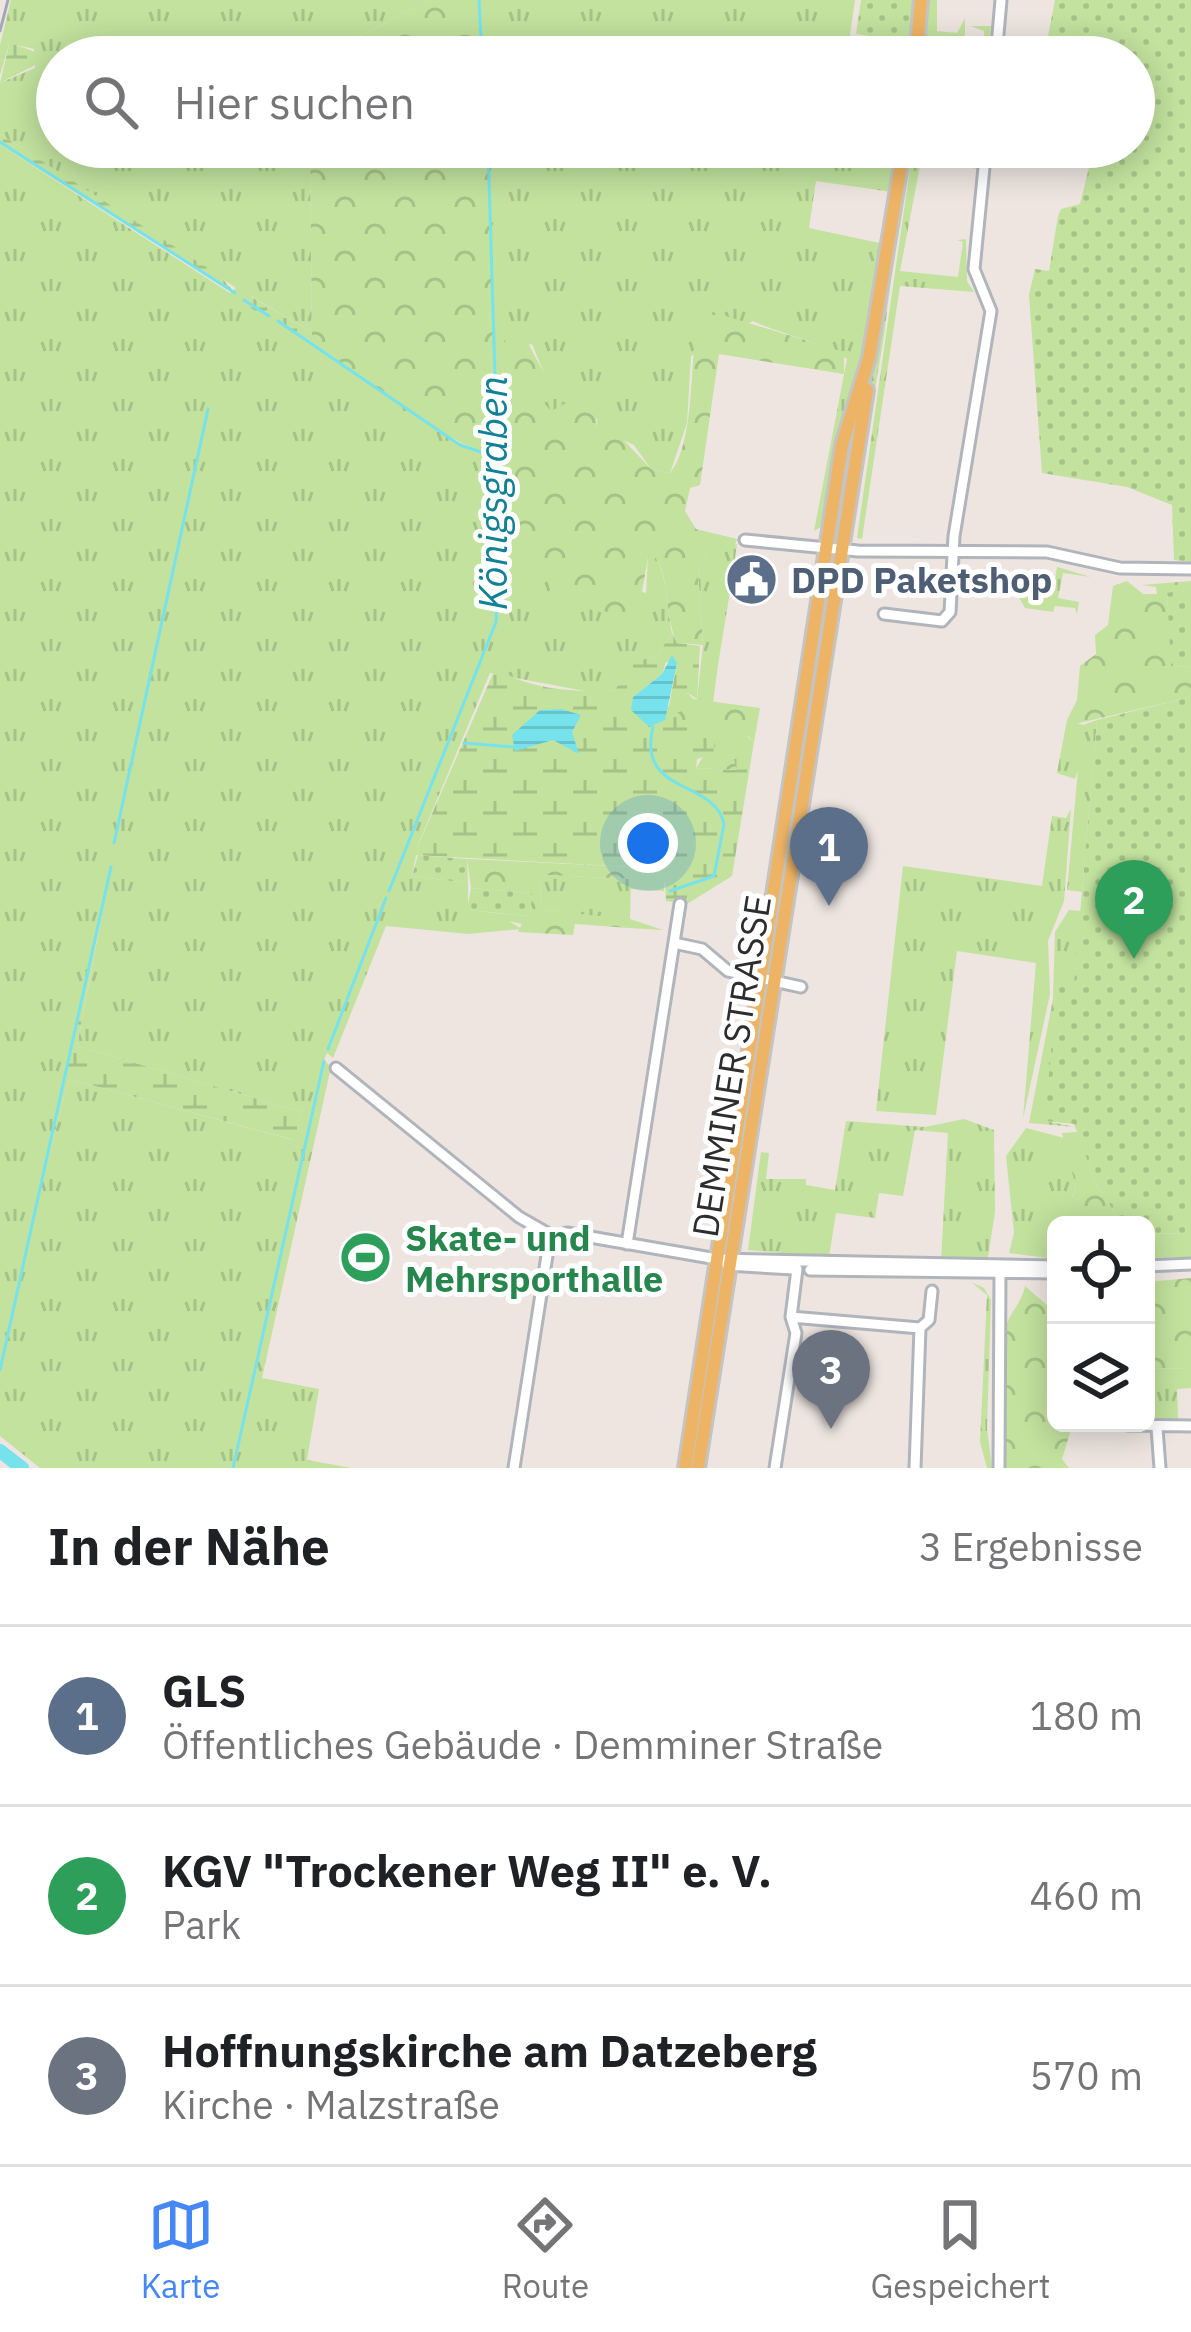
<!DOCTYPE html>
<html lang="de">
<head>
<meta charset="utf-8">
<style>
  :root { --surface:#fff; --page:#f6f6f6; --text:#202124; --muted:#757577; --line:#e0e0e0; --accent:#4587f5 }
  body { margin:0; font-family:"IBM Plex Sans",sans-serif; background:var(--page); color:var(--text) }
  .controls { position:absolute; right:36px; bottom:36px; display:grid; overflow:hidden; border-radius:18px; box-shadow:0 6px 30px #0003 }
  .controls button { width:108px; height:108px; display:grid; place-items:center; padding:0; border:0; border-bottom:3px solid var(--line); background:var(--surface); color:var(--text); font:60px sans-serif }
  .you { position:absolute; left:648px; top:843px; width:42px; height:42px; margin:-30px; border:9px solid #fff; border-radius:50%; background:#1a73e8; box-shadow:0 0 0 18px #1a73e833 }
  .badge { display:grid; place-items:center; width:78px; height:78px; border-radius:50%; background:var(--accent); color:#fff; font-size:39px; font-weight:700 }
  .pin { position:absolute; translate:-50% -99px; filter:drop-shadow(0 3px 6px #0008) }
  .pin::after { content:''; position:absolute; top:63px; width:42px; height:36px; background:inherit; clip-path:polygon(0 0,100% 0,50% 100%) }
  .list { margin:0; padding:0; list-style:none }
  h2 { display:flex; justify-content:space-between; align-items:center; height:156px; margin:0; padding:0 48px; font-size:51px }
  h2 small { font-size:39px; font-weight:400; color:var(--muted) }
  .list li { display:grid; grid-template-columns:78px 1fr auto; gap:36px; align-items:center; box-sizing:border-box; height:180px; padding:0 48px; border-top:3px solid var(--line) }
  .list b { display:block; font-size:45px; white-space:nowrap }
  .list p { margin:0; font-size:39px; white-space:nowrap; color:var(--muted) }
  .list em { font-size:39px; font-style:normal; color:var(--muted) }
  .icon { flex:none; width:66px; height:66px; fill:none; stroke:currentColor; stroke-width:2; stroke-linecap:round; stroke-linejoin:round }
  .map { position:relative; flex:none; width:1191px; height:1468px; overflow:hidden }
  .search { position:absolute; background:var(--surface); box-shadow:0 6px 30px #0003; left:36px; right:36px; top:36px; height:132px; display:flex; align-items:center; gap:30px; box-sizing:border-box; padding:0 42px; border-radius:66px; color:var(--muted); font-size:45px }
  .sheet { height:696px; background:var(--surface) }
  nav { display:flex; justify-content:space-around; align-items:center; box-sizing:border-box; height:168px; border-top:3px solid var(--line); background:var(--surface); font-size:33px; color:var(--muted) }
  nav a { display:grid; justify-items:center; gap:6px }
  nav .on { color:var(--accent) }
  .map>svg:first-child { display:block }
  .grass { fill:url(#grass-tufts); fill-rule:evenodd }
  .forest { fill:url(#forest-crowns) }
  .wetland { fill:url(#wetland-marsh); fill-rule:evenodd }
  .garden { fill:url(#garden-dots) }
  .water { fill:url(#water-rules) }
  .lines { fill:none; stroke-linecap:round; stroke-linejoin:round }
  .stream { stroke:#76e3ec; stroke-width:3 }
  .river { stroke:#76e3ec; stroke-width:14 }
  .minor-casing { stroke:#b0b5bc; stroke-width:15 }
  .major-casing { stroke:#c4c4c4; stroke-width:18 }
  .minor { stroke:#fff; stroke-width:9 }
  .major { stroke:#eeb465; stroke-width:12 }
  .rail { stroke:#a2a9b6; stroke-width:3 }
  .labels { text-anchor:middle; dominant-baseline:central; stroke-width:10; stroke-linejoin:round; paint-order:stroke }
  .service-label { font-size:36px; font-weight:bold; fill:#4e5e75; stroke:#fff; text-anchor:start }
  .street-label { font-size:36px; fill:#2d2d2d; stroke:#fff }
  .leisure-label { font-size:36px; font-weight:bold; fill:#27864d; stroke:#fff; text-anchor:start }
  .water-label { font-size:39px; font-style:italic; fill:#118195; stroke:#fff }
</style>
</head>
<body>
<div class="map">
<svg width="1191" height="1468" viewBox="0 0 1191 1468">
  <defs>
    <pattern id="grass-tufts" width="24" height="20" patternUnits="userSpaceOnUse" patternTransform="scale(3)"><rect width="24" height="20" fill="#c2e29e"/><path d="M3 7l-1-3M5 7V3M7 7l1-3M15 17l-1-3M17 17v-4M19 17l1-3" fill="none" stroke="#a7c288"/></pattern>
    <pattern id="forest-crowns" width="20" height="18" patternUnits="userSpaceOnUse" patternTransform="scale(3)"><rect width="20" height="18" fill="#c2e29e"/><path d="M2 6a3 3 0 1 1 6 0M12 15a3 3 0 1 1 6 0" fill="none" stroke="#a7c288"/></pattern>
    <pattern id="wetland-marsh" width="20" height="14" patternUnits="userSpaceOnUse" patternTransform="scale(3)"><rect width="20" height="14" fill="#c2e29e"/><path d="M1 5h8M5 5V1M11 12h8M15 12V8" fill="none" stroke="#a7c288"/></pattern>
    <pattern id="garden-dots" width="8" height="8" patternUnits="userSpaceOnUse" patternTransform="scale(3)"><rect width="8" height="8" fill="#c2e29e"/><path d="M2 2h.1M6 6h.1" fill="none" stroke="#a7c288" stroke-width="1.8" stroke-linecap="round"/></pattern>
    <pattern id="water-rules" width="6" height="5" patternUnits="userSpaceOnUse" patternTransform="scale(3)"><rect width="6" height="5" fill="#76e3ec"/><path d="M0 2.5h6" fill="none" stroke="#66c3cb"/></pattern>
  </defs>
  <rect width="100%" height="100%" fill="#eee5e0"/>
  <path class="grass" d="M11 0H429L321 57H57V147H310L312 332 249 295C311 347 379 389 447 436 462 446 483 449 496 462L492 555 646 593 648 556 656 558C668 579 667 608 672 633L656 657C629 660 629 670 615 690L590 692 490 673 418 845 412 876 468 883V910L496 913 522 929 468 934 386 926 333 1058 327 1053 324 1060 331 1067 262 1378 319 1389 307 1460 352 1468H40L0 1436V145L230 293 236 288 0 134V83L35 68 34 49 16 45 11 38 0 75V45ZM111 867 77 1046 302 1112 293 1140 69 1079 42 1182Z
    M479 0H855L847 57H482Z
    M926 0H937V31L957 33 965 18V38L984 40V31L970 26H991L989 49H925L921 45Z
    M488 147H899L892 192 816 181 809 228 884 244 866 358 837 443 821 527 814 531 847 359C824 342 782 335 753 321L691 356 687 423 670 473 651 469 634 445 596 428 597 419 578 400 551 412 544 404V373L532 344 501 350 494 358Z
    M907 147 884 336 851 530 848 529Z
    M913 147 979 148 977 169 966 167 972 157 923 150 900 271 958 277 963 242 957 240 966 239 967 281 974 292 900 286 862 539 857 538Z
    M737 544C730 599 719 650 713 704L697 699 703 645 698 571 707 552Z
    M1057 567 1091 577 1063 573 1058 598 1079 602 1077 614 1075 608 1055 606 1053 612 1025 608 1011 583 1053 592Z
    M827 570 821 651 772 967Z
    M1067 720 1083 725 1097 720 1082 892 1067 890 1078 770 1075 779 1057 773Z
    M1071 809 1064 901 1048 941 1050 994 1023 1119 1036 963 957 951 936 1115 876 1111 903 866 1042 886 1052 816 1066 818Z
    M547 875 631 879 630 919 663 930 629 928V920L541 910 540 878Z
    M1069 910 1081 911 1074 984 1057 983 1046 1121 1075 1127 1029 1123 1053 999 1055 932Z
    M964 1119 994 1130 995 1212 988 1257 941 1261 948 1133 915 1130 903 1196 879 1193 875 1218 836 1213 829 1257 748 1250 761 1152 769 1153 766 1179H806V1185L835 1190 846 1121 925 1127Z
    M1026 1128 1068 1139 1076 1187 1072 1197 1079 1217 1074 1225H1056V1259L1009 1253 1014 1233 1006 1156Z
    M1146 1233 1191 1234V1257L1146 1258Z
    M971 1282 984 1288 991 1300 987 1428 992 1468H987L980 1442 987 1295Z
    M1191 1368V1388L1177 1389 1178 1419 1146 1420V1369Z"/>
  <path class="forest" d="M429 0H479L482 57H321Z
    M310 147H488L494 356 507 337 524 336 544 373V403L551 411 583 394 596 410V428L614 430 651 469 670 473C695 444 690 360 697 320L709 311 844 352V374L719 354 700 485 690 488 685 511 696 529 737 539 734 547 707 552 698 571 703 645 677 643C664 615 671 582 656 558L648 557 639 610C612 616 572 610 550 592L549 576 496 563 491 470 497 458C426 433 374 382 312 343Z
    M1127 581 1143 594H1157L1156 587 1142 585 1191 581V589L1167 594 1172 666 1191 667V697L1075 724 1067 720 1077 700 1080 666 1096 654 1095 635 1108 625 1113 586Z
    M688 693 693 699 760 708 754 742 748 736 737 755V770L696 768 703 757V736L673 715 677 700Z
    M467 859 653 868 665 878 664 891 631 889V879L547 875 540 879 541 910 629 919V928L575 924 573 935 518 932 522 924 496 918V913L530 916 532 893 471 888Z
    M1077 1132 1096 1184 1123 1225H1074L1079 1216 1071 1201 1076 1187 1062 1133Z
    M1191 1278V1368L1146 1369V1282Z
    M1025 1286 1056 1313V1423H1073L1062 1459 1069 1468H1006C997 1427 997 1372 1005 1330 1008 1314 1022 1303 1025 1286Z"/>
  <path class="wetland" d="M11 37 16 45 41 54 43 61 0 83Z
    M0 134 220 276 235 293 0 145Z
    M248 295 312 332V343L244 304Z
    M672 633 677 643 700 646 697 699 688 693 677 700 681 711 673 715 715 740 713 754 697 759 696 768 737 770 734 759 744 734 754 742 732 876 687 904 666 901 665 878 652 868 414 855 498 662 499 670C530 690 579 693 615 690 629 670 628 660 656 657ZM666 662 677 663 669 706 644 723 633 697 662 674Z
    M111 864 77 1046 302 1112 294 1140 69 1079 38 1197Z"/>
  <path class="garden" d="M861 0H916L913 42 856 34Z
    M1055 0H1191V562L1174 560 1172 505 1127 487 1042 473 1029 295 1035 269 1049 271 1058 216 1061 209 1080 204 1094 147H1134V57H1044Z
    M1191 589V667L1171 666 1167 593Z
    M1191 697V1234L1146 1233V1225H1123L1096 1184 1074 1124 1045 1121 1057 982 1074 983 1097 720Z
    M418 855 467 859 468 883 412 876Z
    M471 888 532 893 530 916 467 910Z"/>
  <path class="water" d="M672 655 677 663 665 720 649 727 631 710 633 697 662 674Z
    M561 709 581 715 572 732 579 754 553 740 515 751 512 735 540 710Z"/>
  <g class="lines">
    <path class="stream" d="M479 0 482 57
      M0 142 235 293
      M244 300 269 316
      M278 321 460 445 496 457
      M653 727C636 795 715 779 724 824L714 876 670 891
      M464 743 514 747
      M114 843 208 409
      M389 891 496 622 500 541 488 147
      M328 1049 386 898
      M0 1370 111 867
      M233 1468 324 1061"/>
    <path class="river" d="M0 1451 22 1468"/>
    <defs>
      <path id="minor" d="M996 57 1001 0
        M745 540 858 551 1047 552 1120 568 1191 569
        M884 614 942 621 950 612 954 536 991 311 974 269 986 147
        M674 943 702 949 728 971 801 987
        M336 1068 519 1217 554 1237 567 1233 717 1259 1056 1266
        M627 1244 680 904
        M727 1265 793 1269
        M1146 1266 1191 1264
        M810 1270 1056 1273
        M791 1317 920 1328 915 1468
        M920 1328 929 1320 932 1291
        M1127 1425 1191 1426
        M1157 1428 1160 1468
        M514 1468 548 1249 554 1237
        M775 1468 796 1333 791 1317 797 1269
        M999 1468 1000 1272"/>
      <path id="major" d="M916 57 921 0
        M685 1468 842 445 869 358 904 147
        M698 1468 867 390"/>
    </defs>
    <use href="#minor" class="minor-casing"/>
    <use href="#major" class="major-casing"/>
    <use href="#minor" class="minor"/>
    <use href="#major" class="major"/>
    <path class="rail" d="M0 31 8 0"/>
  </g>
  <defs>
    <symbol id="civic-disc" viewBox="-11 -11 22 22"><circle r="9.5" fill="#5c6f8a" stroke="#fff"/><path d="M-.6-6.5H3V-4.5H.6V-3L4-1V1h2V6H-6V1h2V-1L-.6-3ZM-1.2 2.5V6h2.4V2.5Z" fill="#fff"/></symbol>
    <symbol id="stadium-disc" viewBox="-11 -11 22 22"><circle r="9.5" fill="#2e9e5b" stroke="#fff"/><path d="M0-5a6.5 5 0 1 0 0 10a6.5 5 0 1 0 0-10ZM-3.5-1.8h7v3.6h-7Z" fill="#fff"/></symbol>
  </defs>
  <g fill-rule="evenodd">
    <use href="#civic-disc" x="722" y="550" width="59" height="59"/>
    <use href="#stadium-disc" x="336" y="1228" width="59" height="59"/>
  </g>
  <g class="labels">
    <g class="service-label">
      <text x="791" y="579">DPD Paketshop</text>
    </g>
    <g class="street-label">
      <text transform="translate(731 1066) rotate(-81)">DEMMINER STRASSE</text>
    </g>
    <g class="leisure-label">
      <text x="405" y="1237">Skate- und<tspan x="405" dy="41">Mehrsporthalle</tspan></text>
    </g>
    <g class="water-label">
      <text transform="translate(492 493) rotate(-90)">Königsgraben</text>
    </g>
  </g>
</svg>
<div class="controls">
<button><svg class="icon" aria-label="locate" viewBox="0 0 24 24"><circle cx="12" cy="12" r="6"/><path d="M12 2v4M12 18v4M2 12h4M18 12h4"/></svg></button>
<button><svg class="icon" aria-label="layers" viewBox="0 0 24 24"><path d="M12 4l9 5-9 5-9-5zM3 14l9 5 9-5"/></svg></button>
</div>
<div class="you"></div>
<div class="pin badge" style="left:829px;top:906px;background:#5c6f8a">1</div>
<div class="pin badge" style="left:1134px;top:959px;background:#2e9e5b">2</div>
<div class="pin badge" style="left:831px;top:1429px;background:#6b7280">3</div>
<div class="search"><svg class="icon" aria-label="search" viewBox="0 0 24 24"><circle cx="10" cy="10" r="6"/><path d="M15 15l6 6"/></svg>Hier suchen</div>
</div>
<section class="sheet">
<h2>In der Nähe<small>3 Ergebnisse</small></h2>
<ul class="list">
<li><span class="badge" style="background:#5c6f8a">1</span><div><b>GLS</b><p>Öffentliches Gebäude · Demminer Straße</p></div><em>180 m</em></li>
<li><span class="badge" style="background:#2e9e5b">2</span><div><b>KGV &quot;Trockener Weg II&quot; e. V.</b><p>Park</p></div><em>460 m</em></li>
<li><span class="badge" style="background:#6b7280">3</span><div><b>Hoffnungskirche am Datzeberg</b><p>Kirche · Malzstraße</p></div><em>570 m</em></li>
</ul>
</section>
<nav>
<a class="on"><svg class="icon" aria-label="map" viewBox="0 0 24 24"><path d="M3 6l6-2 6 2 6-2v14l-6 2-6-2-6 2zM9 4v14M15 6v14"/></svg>Karte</a>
<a><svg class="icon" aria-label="directions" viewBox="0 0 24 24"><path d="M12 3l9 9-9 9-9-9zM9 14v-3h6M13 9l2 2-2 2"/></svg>Route</a>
<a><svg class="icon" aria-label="saved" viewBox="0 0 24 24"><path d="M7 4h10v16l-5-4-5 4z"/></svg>Gespeichert</a>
</nav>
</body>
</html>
